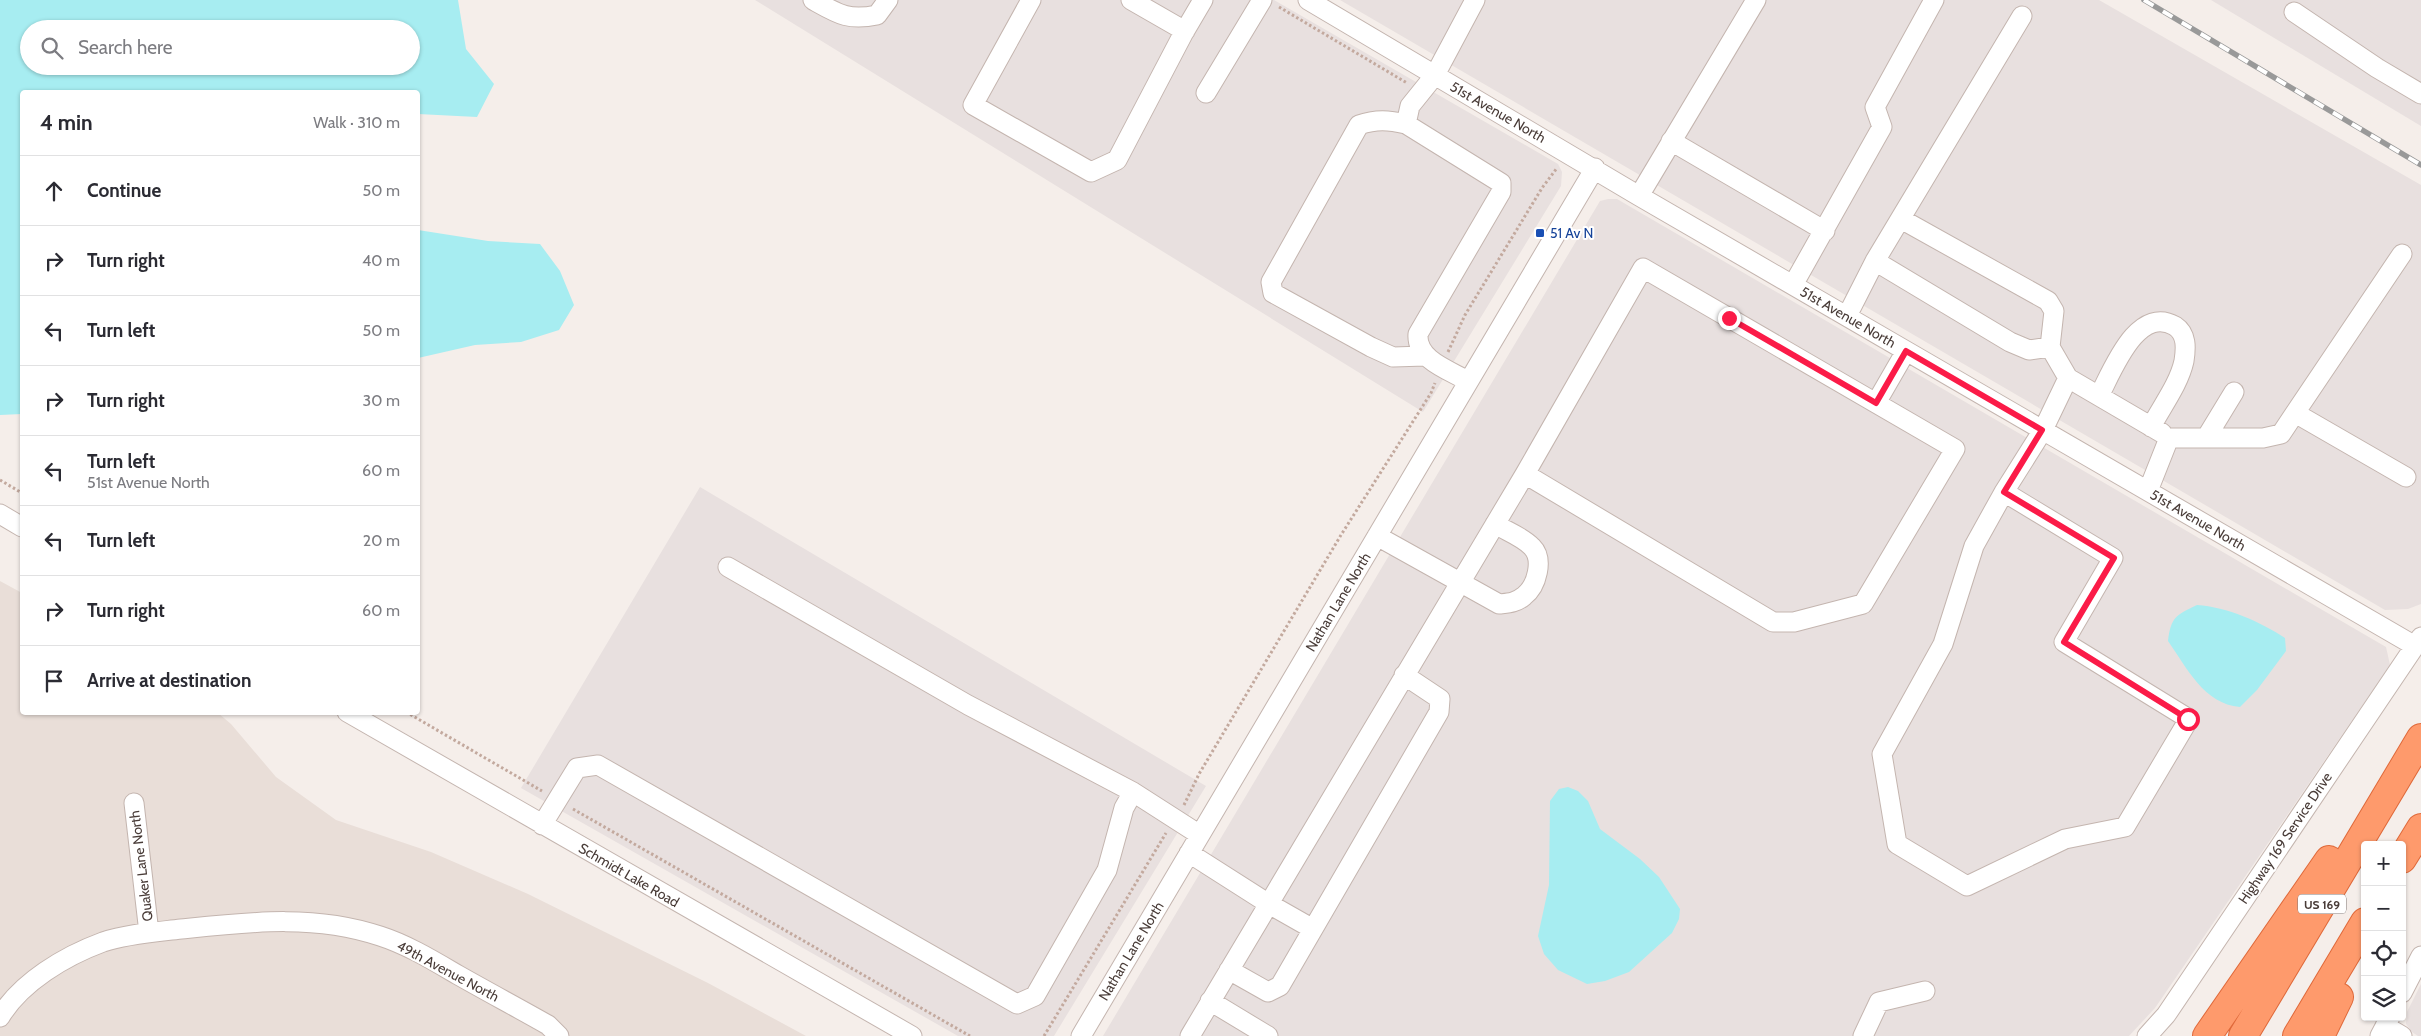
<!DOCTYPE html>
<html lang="en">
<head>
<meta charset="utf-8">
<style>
  :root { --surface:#fff; --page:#f7f7f7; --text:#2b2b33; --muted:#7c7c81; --line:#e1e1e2 }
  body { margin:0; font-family:Cabin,sans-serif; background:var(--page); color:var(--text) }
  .controls { position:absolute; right:15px; bottom:15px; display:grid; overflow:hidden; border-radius:5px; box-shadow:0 1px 4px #0004 }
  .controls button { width:45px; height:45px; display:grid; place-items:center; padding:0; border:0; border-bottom:1px solid var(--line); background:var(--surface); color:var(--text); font:25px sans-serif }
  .stop { position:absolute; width:15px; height:15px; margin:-11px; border:4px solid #fb1b48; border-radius:50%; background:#fff }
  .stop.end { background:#fb1b48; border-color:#fff; box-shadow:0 1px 5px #0008 }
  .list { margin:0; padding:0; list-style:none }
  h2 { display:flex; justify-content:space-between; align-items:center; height:65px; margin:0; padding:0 20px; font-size:21px }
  h2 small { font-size:16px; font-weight:400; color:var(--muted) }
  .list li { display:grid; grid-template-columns:32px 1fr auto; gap:15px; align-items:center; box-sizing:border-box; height:70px; padding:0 20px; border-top:1px solid var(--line) }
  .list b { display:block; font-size:19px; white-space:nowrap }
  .list p { margin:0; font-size:16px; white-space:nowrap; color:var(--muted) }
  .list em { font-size:16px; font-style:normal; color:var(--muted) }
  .icon { flex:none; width:28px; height:28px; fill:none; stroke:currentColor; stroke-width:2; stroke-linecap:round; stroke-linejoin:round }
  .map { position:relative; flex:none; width:2421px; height:1036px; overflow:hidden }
  .search { position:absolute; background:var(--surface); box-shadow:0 1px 4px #0004; left:20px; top:20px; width:400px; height:55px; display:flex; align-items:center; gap:12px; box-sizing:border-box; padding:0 18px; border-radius:28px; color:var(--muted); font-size:19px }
  .panel { position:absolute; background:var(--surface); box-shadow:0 1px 4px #0004; left:20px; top:90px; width:400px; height:625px; border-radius:5px }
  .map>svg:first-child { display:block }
  .residential { fill:#e9ded8 }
  .industrial { fill:#e8e0df }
  .water { fill:#a7edf1; fill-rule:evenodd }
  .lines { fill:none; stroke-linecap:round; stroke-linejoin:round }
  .minor-casing { stroke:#c4b5af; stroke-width:21 }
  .highway-casing { stroke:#df693a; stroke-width:30 }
  .path { stroke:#c3a99e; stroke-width:3; stroke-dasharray:2.5 2.5; stroke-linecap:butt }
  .minor { stroke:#fff; stroke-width:19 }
  .highway { stroke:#fe9a6c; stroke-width:28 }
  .rail-casing { stroke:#999; stroke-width:5.5 }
  .rail { stroke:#fff; stroke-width:4; stroke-dasharray:11; stroke-linecap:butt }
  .route { stroke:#fb1b48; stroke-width:6 }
  .transit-dot { fill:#1a4fb4; stroke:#fff; stroke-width:2 }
  .labels { text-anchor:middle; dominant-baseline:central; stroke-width:4; stroke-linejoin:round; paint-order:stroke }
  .shield { fill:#fff; stroke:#807674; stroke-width:1 }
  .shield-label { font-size:12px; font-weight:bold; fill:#493c38 }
  .street-label { font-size:14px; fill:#493c38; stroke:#fff }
  .transit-label { font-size:14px; fill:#164399; stroke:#fff; text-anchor:start }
</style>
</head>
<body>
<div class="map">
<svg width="2421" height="1036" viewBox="0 0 2421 1036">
  <rect width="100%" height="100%" fill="#f5eeea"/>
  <path class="residential" d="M0 581 22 593V712L218 713 231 724 276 777 336 820 431 852 528 894 708 983 806 1036H0Z"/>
  <path class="industrial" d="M755 0H1274L1558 164 1562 172 1561 186 1423 412Z
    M1340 0H2099L2421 185V604L2408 609 2385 610Z
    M2211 0H2421V126Z
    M1608 199H1617L2386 647 2390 665 2155 1008 2129 1036H1103L1600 201Z
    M700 487 1206 786 1054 1036H958L521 788Z
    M2421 984V1036H2418L2412 1032 2406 1024 2407 1012Z"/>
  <path class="water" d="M0 0H458L466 49 494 84 477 117 418 114V92H22V414L0 415ZM29 29H411V66H29Z
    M418 230 488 241 540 244 560 271 574 305 559 330 521 342 475 345 418 358Z
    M2197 605C2227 607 2261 622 2285 638L2286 651 2257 690 2240 707C2204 704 2187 668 2168 641 2171 617 2176 615 2197 605Z
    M1568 787 1578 791 1588 801 1600 829 1640 859 1659 877 1680 909 1679 919 1672 933 1629 972 1605 981 1587 984 1558 970 1544 954 1538 936 1549 885 1550 801 1559 789Z"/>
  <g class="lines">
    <defs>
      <path id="minor" d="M813 0C838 14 848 21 877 15L888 0
        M1031 0 973 105 1091 172 1117 160 1183 34 1203 0
        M1131 0 1185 31
        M1308 0 1639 196 2415 646
        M2294 12 2377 68 2421 94
        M1206 93 1262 0
        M1406 124C1389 120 1376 119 1359 125L1271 282 1273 293 1371 347 1393 357 1425 356
        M1671 141 1825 231
        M1639 196 1756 0
        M1901 219 2048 301 2054 311 2050 347 2068 378 2043 430 2004 492 1974 546 1943 644 1882 754 1897 844 1967 886 2065 839 2125 827 2189 719 2064 642 2113 558 2004 492
        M1875 261 2010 342 2029 350 2050 347
        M1793 285 1882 127 1875 107 1934 0
        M1847 316 1875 261 2022 16
        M2068 378 2162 433
        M1468 381C1449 370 1416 360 1418 334L1501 192V183L1406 124 1410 106 1435 75 1475 0
        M2099 396C2112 372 2137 304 2175 326 2187 334 2186 348 2184 361 2179 384 2162 406 2151 427
        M1876 403 1906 351
        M2295 413 2402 254
        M2206 438 2234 392
        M2148 491 2169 438H2263L2281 434 2295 413 2406 477
        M0 514 22 527
        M1377 536 1499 604C1508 603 1516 603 1524 596 1537 586 1544 559 1532 547 1523 537 1506 531 1495 524
        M728 567 968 705 1133 792 1200 835
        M347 712 912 1036
        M134 803 149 933
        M542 825 577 768 598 765 1017 1004 1035 996 1107 870 1124 808 1133 792
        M1189 853 1269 904 1313 929
        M1229 970 1268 992 1280 986 1439 712 1440 699 1404 675
        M2402 993 2421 956
        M1210 1001 1268 1036
        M0 1017C21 982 65 956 103 942 127 934 156 932 181 929 249 922 315 914 380 936 408 945 434 961 458 975 488 992 518 1008 548 1025L559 1036
        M2385 1026 2402 1036
        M1081 1036 1595 168
        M1190 1036 1525 474 1643 268 1955 449 1863 604 1794 622H1773L1525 474
        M1863 1036 1879 1002 1925 991
        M2147 1036 2166 1015 2421 637
        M2380 1036 2390 1017"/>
      <path id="highway" d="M2402 859 2421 828
        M2207 1036 2329 860
        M2243 1036 2421 738
        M2297 1036 2365 922
        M2320 1036 2339 997"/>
    </defs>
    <use href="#minor" class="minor-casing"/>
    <use href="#highway" class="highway-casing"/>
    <path class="path" d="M1279 7 1407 83
      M1448 352 1465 315 1542 188 1557 168
      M0 480 22 493
      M406 712 542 791
      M1184 805 1199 774 1341 535 1431 393 1435 383
      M573 809 970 1036
      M1044 1036 1166 833"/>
    <use href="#minor" class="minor"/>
    <use href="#highway" class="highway"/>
    <defs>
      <path id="rail" d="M2144 0 2421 165"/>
    </defs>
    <use href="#rail" class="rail-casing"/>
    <use href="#rail" class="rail"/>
  </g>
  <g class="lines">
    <path class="route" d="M1729 318 1876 403 1906 351 2042 430 2004 492 2114 558 2064 642 2188 719"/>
  </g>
  <rect class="transit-dot" x="1535" y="228" width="10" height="10" rx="2.5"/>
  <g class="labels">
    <rect class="shield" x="2298" y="894.5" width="48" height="19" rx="4"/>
    <g class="shield-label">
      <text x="2322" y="904">US 169</text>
    </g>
    <g class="street-label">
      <text transform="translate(1498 112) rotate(30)">51st Avenue North</text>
      <text transform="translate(1848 317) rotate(30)">51st Avenue North</text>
      <text transform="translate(2198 520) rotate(30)">51st Avenue North</text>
      <text transform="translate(1338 602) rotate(-59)">Nathan Lane North</text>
      <text transform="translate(2285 838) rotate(-56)">Highway 169 Service Drive</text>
      <text transform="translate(141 866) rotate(-97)">Quaker Lane North</text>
      <text transform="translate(629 875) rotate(30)">Schmidt Lake Road</text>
      <text transform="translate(1131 951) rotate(-59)">Nathan Lane North</text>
      <text transform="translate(448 971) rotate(28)">49th Avenue North</text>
    </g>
    <g class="transit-label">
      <text x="1550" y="233">51 Av N</text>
    </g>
  </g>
</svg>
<div class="controls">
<button>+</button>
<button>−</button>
<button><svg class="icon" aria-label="locate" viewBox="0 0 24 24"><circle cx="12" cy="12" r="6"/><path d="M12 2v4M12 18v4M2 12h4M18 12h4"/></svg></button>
<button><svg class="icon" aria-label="layers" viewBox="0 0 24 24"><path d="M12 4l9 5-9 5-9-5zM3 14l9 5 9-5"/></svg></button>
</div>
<div class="stop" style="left:2188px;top:719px"></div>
<div class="stop end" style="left:1729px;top:318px"></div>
<div class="search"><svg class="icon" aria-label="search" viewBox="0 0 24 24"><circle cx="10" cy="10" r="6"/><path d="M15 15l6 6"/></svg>Search here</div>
<section class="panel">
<h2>4 min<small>Walk · 310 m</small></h2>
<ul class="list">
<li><svg class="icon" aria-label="ahead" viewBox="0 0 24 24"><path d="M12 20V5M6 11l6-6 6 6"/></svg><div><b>Continue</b></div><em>50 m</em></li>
<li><svg class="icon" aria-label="right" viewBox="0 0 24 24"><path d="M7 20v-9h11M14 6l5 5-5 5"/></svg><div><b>Turn right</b></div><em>40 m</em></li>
<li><svg class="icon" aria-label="left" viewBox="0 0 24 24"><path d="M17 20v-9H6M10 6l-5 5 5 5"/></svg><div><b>Turn left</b></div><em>50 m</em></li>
<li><svg class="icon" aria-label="right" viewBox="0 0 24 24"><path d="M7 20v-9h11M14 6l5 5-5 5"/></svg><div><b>Turn right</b></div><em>30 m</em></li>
<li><svg class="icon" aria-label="left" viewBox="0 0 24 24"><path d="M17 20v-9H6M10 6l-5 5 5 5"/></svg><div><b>Turn left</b><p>51st Avenue North</p></div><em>60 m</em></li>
<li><svg class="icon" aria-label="left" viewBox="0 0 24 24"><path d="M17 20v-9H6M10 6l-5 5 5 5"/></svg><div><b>Turn left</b></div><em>20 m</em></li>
<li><svg class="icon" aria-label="right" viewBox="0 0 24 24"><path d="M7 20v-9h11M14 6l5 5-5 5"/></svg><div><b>Turn right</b></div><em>60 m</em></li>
<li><svg class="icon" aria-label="arrive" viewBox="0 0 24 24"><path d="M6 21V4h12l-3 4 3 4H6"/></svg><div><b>Arrive at destination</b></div></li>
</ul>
</section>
</div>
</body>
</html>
